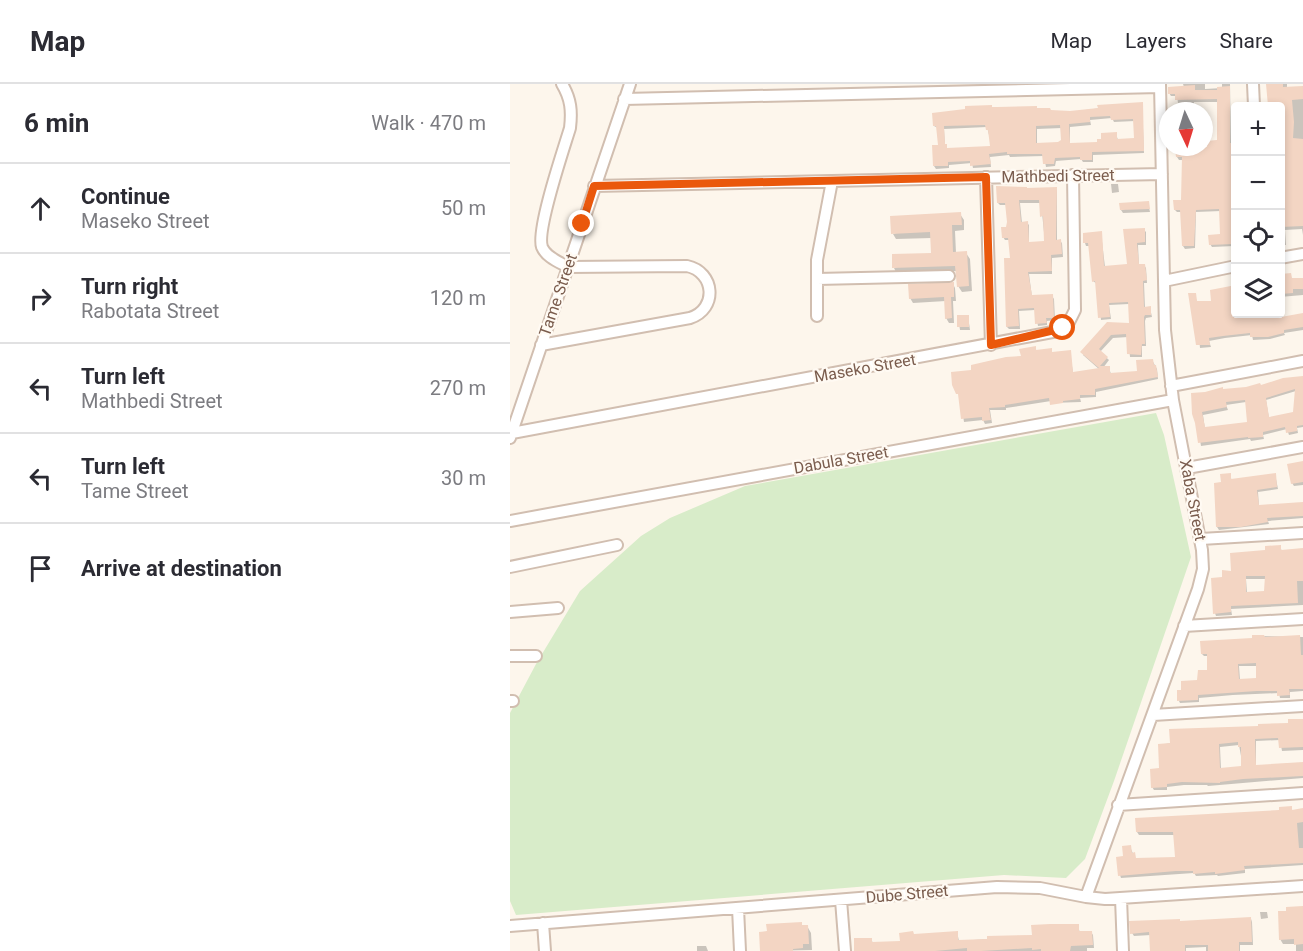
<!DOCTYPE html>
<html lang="en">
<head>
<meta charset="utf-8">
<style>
  :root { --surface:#fff; --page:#f7f7f7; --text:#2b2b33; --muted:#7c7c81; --line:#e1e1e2 }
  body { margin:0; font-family:Roboto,sans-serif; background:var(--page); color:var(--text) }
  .controls { position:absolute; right:18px; top:18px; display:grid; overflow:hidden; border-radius:6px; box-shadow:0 3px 9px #0003 }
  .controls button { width:54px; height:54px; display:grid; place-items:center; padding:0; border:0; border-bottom:2px solid var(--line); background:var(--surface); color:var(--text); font:30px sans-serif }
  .compass { position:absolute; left:649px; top:18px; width:54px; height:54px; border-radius:50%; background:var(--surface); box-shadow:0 3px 9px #0003; rotate:176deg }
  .stop { position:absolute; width:18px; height:18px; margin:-14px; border:4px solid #ea580c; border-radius:50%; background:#fff }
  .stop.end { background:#ea580c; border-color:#fff; box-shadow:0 2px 6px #0008 }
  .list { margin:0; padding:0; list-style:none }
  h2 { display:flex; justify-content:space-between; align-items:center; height:78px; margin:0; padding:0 24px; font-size:26px }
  h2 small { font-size:20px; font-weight:400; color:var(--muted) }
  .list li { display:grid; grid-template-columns:39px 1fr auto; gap:18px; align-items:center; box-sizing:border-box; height:90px; padding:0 24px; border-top:2px solid var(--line) }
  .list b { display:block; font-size:22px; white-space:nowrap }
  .list p { margin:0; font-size:20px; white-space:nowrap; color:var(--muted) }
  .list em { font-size:20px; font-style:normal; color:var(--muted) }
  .icon { flex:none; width:33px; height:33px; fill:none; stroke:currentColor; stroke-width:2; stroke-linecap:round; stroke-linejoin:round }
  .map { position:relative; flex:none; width:793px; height:867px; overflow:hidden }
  header { display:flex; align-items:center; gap:36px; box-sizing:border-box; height:84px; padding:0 30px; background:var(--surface); border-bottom:2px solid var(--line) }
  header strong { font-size:28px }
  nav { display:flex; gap:33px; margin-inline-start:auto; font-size:21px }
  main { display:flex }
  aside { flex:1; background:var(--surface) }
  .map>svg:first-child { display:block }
  .green { fill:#d8ecc9 }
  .shadow { fill:#0003; fill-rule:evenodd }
  .building { fill:#f3d5c3; fill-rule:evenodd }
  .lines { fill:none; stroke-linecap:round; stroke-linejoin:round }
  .minor-casing { stroke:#d1beb0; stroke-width:14 }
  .minor { stroke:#fff; stroke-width:10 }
  .route { stroke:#ea580c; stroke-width:8 }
  .labels { text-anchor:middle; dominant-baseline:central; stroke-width:4.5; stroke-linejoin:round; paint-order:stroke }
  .street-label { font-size:16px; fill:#7a5c4d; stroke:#fffaf3 }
</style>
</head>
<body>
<header>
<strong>Map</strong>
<nav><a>Map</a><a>Layers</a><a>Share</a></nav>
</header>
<main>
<aside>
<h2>6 min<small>Walk · 470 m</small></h2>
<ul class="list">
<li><svg class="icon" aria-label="ahead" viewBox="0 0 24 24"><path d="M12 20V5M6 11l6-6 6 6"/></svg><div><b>Continue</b><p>Maseko Street</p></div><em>50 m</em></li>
<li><svg class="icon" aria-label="right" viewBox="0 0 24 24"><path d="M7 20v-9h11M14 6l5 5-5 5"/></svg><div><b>Turn right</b><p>Rabotata Street</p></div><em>120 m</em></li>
<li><svg class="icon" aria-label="left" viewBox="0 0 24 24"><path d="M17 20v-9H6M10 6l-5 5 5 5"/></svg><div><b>Turn left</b><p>Mathbedi Street</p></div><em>270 m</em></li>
<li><svg class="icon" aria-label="left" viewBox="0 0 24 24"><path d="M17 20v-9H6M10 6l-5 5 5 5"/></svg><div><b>Turn left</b><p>Tame Street</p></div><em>30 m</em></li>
<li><svg class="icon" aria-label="arrive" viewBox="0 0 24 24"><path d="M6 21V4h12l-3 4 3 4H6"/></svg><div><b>Arrive at destination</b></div></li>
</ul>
</aside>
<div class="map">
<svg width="793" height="867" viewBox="0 0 793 867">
  <rect width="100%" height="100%" fill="#fdf6ec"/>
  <path class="green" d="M646 329 654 351 681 473 604 697 575 775 556 794 494 791 6 831 0 817V629L26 580 70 507 131 452 160 434 235 402Z"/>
  <path class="shadow" d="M673 0H695V5L712 4V0H720L721 61H724L726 63V131H722L724 162 702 163 700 160 712 152 711 127 686 128 685 164 675 165 673 162 672 128H667L665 126 673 117 674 76H669L667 73V63H694V52L699 100H706L709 18H684L683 27H671L673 18 668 19 667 12H661L659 9 674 3Z
    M764 0H777V4L793 3V151L792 145 775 146 776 161H770V22H759L758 1Z
    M632 19 634 69 583 71V78H573L571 75 546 77 545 82 536 83 534 72 500 73 499 71 480 73 481 83 463 84 462 79 439 81V84L426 85 424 82 423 62H430L428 44 424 42 482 24 560 28ZM602 34 604 38 625 37 626 56H608L606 50 589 60 560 61V43L581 41 580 36ZM477 43 482 63 438 65 435 62 434 45ZM552 44V57L548 60H527V45Z
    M601 100H608L609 108 602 109Z
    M516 104H546L547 107V157H550L552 159 553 173 542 174V190H519L522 213 542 212 544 215 545 236 537 237V241L528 242 525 226 509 227 510 245H499L497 243 501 175 500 156H495L493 153 497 144V121H490L488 119ZM510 119H531L535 158 519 160V141L517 139H512Z
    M638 119 640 128 613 129 611 126Z
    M450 130 454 136V146L445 147 446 169H456L460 175 462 207 452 208 448 202 447 187 387 190 384 184 423 170 422 154 386 155 383 150Z
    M615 146H634L636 148V161H628L629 182 634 181 636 184 637 199H634L635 224H640L642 233 636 234 635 237 636 262H632V273H620L618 253 603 254 590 268 599 276 593 284H599L601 290 628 288 642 276 647 285 648 295 586 308V313L570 314 571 318 541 319V317L496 324V326H480L482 339 475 340 473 336 454 338 450 312 463 287 513 273 525 264 527 267 541 266 542 268H560L563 289 590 286 573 271 598 240 620 241 619 220 599 221 601 235 591 236 587 200 583 197 580 162H576L575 159 591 149 595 183 618 181Z
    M780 191 782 196 793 195V211L770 213V192Z
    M443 200 445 204 446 217H443L444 239H439L436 234V217L403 219 400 214Z
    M685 210 687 219 731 230 732 234 754 232V230H769L771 235 793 231V246L774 249 775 251 760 255 743 256 742 251 715 254 699 257 701 263 690 264Z
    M458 232 460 246H450L448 233Z
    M793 293V343L787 344 788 349 779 351 777 345 753 351 754 355 741 357 740 355 691 362 687 338 683 330 713 307 750 302ZM786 307 785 329 759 334 756 316ZM736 318 738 339 695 345 693 331 718 326 716 321Z
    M793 380V403V401L784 402 782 399Z
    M765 390 768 405 748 408 749 422 793 419V434L758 437 759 440 709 446 707 443 713 399 720 391 722 397Z
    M770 463 772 467 793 466V521L721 525 722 531 706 532 705 529 713 495 757 468ZM736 495H757L756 508 737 509Z
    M744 552 793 553V607L780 608V614H770L769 609 723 611 689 614V618L670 619 669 617 673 607 699 588V572H694L692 570 744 555ZM729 582H747L748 595 730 596Z
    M793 636V666L772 667 770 656 746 657V683L793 679V694L698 702 697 701H674L657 703V706H644L642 703 650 686 649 661 780 640ZM729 661 733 683 711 685 710 663Z
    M781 724 783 727 793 726V781L735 785V789L708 792 707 791 686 792 684 789 611 794 610 791 620 763 626 776 666 774 665 751H629L627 748 771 728Z
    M793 823V867H786V860H773L770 855 778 828Z
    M750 828H757L758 834 751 835Z
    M741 835 742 838 743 861H730V867H696V863L676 864V867H642L641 851 624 852 622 849 670 838Z
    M297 842 301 849 302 866 250 867 293 843Z
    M568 842 570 849 581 848 583 851 584 864H577V867H346L361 855 363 859 391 858 404 851 447 848 449 857 523 852Z
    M187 862H196L198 867H187Z"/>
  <path class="building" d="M756 0H773V3L793 2V15L782 16 784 38 783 54 793 55V142L771 143V22H758Z
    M685 1V6H707V3L720 2V59H725L726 70V129H722L723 160 699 161 698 151 710 150 709 125 686 126 684 162H672L670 126H664L663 116H671L672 73H666L665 63H697L696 57 707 56V15L665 16V10H658V3Z
    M633 18 634 67 582 68V76H570V73L545 74 544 80H533L532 70H497V68L479 70 481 80 460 82V77L438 78V82H423L422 61H428L426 42H423L422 29 455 25V22L482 21V23H487L527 22V24H540L541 26 560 27 588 24 587 21ZM600 32 601 36 623 35 624 54 607 55V48L591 49V55H587V58L560 59 559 40 580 38V33ZM475 41 476 46H478L480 62 437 64V60H435L434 42ZM550 41 551 56 548 58 526 59V42Z
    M486 102 517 103V104L547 103 546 156 551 155 552 170 541 171 542 187 518 188 522 211 543 210 544 234H536L537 239 525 240 524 224 508 225 509 242 496 243 494 174H500L498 154H492L491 143H496L497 138 495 119H487ZM509 116H529L530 133 533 132 534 157 519 158 518 137 511 138Z
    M639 117 640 125 610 126 609 119Z
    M451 128 452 141H442L443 168 457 167 459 202 447 203 445 182 382 184V170L421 169 420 148 381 150 380 132Z
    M635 144V158L627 159 629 180H635L637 196 633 197 634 223 641 222V231H635L634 233 635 260H632L631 271 617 270 616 250 601 251 589 265 598 273 590 282H600V289L627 287 626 276 643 275 644 281H646L648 293 585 305V311H570V315L553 317V319L540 321 539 314 495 321V323L479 324 481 336 472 337V333L451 335 448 310H446L442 301 441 288 461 286V281L474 278 496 273 511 272 509 265 526 262V266L542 264V268L561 266 563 288 589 284 570 268 597 238 619 239 618 218 599 219 600 233 588 234 585 197 582 198 578 159H573V149L592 147 594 182 617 180 613 145Z
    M781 189 782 194H793V205H783V209L771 210V190Z
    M444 198V213H441L442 234 435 235 434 213 399 215 398 200Z
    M726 201V233L752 230H770L771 233 793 229V243L774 246V249L758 253H740V249L713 252 699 254 700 261H686L678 209H686L687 217H701L700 206Z
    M447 231H459V243H447Z
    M793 292V341L787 342V347L776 349 775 343 753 348V353L738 354V353L688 359 685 339 682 330 681 309 695 308 713 303V305L736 303 750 299 751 301 773 294ZM785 305 783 328 759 333 756 314ZM735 316 737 338 695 343 692 328 717 323 716 318Z
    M793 377V398L781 400 777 380Z
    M721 389V395L766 389 767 403 747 406 749 421 793 418V432L757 434 758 438 731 443H706L704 399 711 398 710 390Z
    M771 461V466L793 464V497H787L788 519 721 522V528L703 530 701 494 712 493V486L721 487 720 469 755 466V462ZM736 492H755L754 507 736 508Z
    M742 551H754L755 553 790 551 791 571H793V605H779L780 611 767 612V607H747L688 611V616L667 617V606H671V597L687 596 688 586H697V570H691L690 557 742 554ZM746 579V594L729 595 728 580Z
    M778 635H793V663L769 664 768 654 745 655 746 681 793 678V692L733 695 710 698V699L672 698 657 700V703L641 704 640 685 649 684 648 660 660 659 659 645 748 642V640L778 639ZM728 658V663H731V682L710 684 709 660Z
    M782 722V726L793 724V738L787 739 789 764H793V779L734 782 735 786 705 790V788L683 790V787H666L608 792 606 773 613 772 612 762 621 761 622 769 625 768 626 774 665 773 663 748H626L625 734 769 726V723Z
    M793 822V860L784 861V855L769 856 768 827H776V823Z
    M741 833 742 858H729V867H698V861H675V867H640L639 848 620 850 619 837 670 835V837Z
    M292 838V841H298L299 860H293V864L283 865V867H250L249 848 257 847 256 840Z
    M540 840H569V847H582L583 861 561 862 560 867H531V865L522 866V864L471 867H457V864L425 867H344V854H362V858L390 857 389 849 403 847 404 850 448 847V856L477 855V852L522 851 521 841Z"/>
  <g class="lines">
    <defs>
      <path id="minor" d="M743 0 744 22
        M114 15 650 3
        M476 93 481 261
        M84 102 652 90
        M770 174 793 170
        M307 195 439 192
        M654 197 726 182
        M307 232V176L322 97
        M31 261 180 234C208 225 205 188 177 182L58 183C49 178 36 173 32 163 26 146 54 64 60 44 62 27 61 15 52 0
        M661 302 793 277
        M2 349 548 247 557 242 565 226 563 91
        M0 354 120 0
        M677 384 793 363
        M0 437 663 316
        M691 455 793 449
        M0 483 107 461
        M0 528 48 524
        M674 542 793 535
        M0 572H26
        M0 617H3
        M643 631 793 622
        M608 721 793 709
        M576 813 688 505 693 485 692 466 663 316 655 246 650 0
        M611 814 613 867
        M331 816 335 867
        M228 824 230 867
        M33 839 35 867
        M0 842 487 803 530 804 576 813 595 815 793 802"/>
    </defs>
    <use href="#minor" class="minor-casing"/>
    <use href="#minor" class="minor"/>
  </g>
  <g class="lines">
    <path class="route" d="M72 140 84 102 476 93 481 261 553 244"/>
  </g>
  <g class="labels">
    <g class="street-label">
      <text transform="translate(548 92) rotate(-1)">Mathbedi Street</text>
      <text transform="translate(48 211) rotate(-71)">Tame Street</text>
      <text transform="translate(355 284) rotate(-10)">Maseko Street</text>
      <text transform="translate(331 376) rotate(-10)">Dabula Street</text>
      <text transform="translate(683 416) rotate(79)">Xaba Street</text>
      <text transform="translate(397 810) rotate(-5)">Dube Street</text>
    </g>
  </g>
</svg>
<div class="controls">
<button>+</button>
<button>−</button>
<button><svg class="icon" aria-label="locate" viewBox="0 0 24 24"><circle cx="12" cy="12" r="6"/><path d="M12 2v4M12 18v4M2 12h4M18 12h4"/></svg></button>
<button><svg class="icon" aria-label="layers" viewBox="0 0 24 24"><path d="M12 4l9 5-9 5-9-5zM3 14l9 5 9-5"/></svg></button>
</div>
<svg class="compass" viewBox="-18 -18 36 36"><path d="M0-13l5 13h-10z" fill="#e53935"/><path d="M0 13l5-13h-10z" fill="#7c7c81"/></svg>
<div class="stop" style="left:553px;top:244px"></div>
<div class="stop end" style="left:72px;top:140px"></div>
</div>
</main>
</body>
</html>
